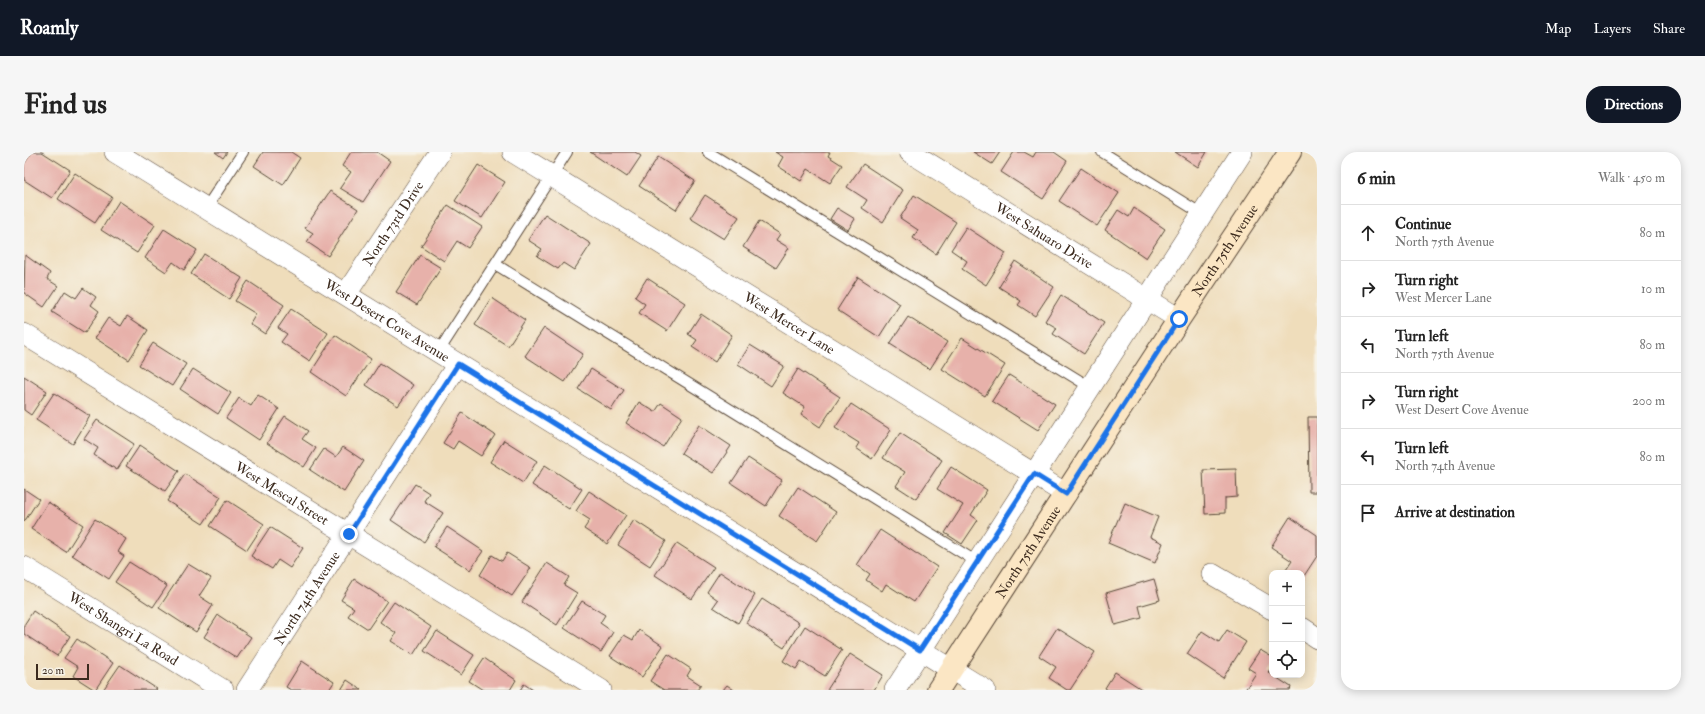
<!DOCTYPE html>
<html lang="en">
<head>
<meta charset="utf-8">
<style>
  :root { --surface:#fff; --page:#f6f6f6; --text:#222; --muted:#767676; --line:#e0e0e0; --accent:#111827 }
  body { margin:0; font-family:"IM FELL Double Pica",serif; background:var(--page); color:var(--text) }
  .controls { position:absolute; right:12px; bottom:12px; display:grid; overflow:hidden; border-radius:8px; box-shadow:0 2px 10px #0003 }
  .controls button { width:36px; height:36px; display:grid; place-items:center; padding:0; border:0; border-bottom:1px solid var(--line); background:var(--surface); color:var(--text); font:20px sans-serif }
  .scale { position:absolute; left:12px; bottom:10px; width:53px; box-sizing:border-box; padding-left:4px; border:2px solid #3b2a1e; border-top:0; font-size:11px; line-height:14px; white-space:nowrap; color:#3b2a1e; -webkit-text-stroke:3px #f7f3e8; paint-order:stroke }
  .stop { position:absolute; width:12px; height:12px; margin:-9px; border:3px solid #1a73e8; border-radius:50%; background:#fff }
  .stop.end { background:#1a73e8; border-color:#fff; box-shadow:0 1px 4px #0008 }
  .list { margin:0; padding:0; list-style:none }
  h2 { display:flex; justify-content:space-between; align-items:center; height:52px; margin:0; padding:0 16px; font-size:17px }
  h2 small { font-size:13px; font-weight:400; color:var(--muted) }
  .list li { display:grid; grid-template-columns:26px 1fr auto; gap:12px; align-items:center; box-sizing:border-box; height:56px; padding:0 16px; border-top:1px solid var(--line) }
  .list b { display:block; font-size:15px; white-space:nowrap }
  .list p { margin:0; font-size:13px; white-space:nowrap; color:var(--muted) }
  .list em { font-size:13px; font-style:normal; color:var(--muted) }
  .icon { flex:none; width:22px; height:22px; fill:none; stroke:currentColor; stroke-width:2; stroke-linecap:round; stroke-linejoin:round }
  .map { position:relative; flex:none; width:1293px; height:538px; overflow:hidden; border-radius:16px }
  header { display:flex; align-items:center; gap:24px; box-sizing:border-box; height:56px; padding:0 20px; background:var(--accent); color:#fff }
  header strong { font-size:19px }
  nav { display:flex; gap:22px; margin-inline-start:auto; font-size:14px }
  .intro { display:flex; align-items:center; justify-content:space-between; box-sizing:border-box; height:96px; padding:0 24px }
  h1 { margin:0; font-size:28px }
  .button { padding:10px 18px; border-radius:16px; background:var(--accent); color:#fff; font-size:14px; font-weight:700 }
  main { display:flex; gap:24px; padding:0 24px }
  aside { flex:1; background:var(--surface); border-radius:16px; box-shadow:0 2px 10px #0003 }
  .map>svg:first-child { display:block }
  .building { fill:#e7b1aa }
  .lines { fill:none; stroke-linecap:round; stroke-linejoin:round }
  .lane-casing { stroke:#564536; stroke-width:12 }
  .street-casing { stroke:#564536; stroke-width:22 }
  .secondary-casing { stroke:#564536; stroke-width:24 }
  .lane { stroke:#fff; stroke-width:10 }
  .street { stroke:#fff; stroke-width:21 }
  .secondary { stroke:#fbe6c4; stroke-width:22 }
  .route { stroke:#1a73e8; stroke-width:5 }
  .labels { text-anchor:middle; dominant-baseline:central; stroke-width:4; stroke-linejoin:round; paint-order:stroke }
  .street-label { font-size:14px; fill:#3b2a1e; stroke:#f7f3e8 }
</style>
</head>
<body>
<header>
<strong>Roamly</strong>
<nav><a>Map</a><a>Layers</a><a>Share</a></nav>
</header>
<div class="intro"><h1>Find us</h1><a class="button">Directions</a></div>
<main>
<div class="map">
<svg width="1293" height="538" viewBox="0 0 1293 538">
  <rect width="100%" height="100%" fill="#f7f3e8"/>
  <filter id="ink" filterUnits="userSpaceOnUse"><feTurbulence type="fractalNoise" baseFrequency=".025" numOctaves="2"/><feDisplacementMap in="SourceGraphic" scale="8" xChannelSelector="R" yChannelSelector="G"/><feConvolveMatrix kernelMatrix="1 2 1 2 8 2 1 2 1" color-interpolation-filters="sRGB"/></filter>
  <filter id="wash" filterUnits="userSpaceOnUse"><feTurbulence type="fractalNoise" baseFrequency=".012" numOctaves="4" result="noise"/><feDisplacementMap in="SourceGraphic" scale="16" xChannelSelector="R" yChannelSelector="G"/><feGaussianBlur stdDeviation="0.9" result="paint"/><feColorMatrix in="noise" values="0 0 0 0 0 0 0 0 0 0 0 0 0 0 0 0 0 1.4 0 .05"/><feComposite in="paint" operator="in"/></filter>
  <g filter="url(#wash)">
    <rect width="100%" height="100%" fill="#efddbb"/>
    <g id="blocks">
      <path class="building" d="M8 0H18L46 18 28 46 0 28V12Z
        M191 0H203L199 6Z
        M239 0H267L276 6 259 33 230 14Z
        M327 0H353L366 9 339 50 316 36 327 20 318 14Z
        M566 0H611L617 4 603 25Z
        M751 0H806L804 4 818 13 806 31 784 17 777 29 754 14 759 5Z
        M949 0H976L968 12Z
        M990 0H1000L1009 5 1012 0H1030L1043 9 1019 47 977 20Z
        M1151 0H1183L1174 15Z
        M634 5 671 29 652 58 615 34Z
        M839 12 879 38 859 70 838 56 843 48 823 35Z
        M454 13 481 30 458 66 431 49Z
        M1057 16 1095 41 1073 74 1035 49Z
        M51 21 88 45 71 71 34 47Z
        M306 39 334 57 304 104 283 90 289 81 281 76Z
        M681 43 715 65 700 87 666 66Z
        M890 43 932 70 912 102 889 86 894 78 876 66Z
        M95 49 131 73 113 101 77 78Z
        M424 53 458 75 444 96 433 89 420 109 397 94Z
        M813 56 831 67 824 78 806 67Z
        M1110 56 1141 77 1122 106 1081 78 1094 58 1105 65Z
        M521 62 567 92 550 118 539 111 534 117 513 104 518 97 504 88Z
        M735 69 756 82 752 88 765 96 752 116 719 95Z
        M942 75 982 101 962 133 938 117 943 109 927 98Z
        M140 77 173 98 160 118 149 110 142 120 121 106Z
        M180 102 218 126 205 147 167 122Z
        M1 103 26 121 23 127 34 134 20 155 0 141Z
        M396 103 417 116 393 153 372 140Z
        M991 109 1030 135 1011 164 994 153 997 149 975 135Z
        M834 125 876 152 855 185 813 158Z
        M623 126 661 151 643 179 615 161 621 152 611 145Z
        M224 129 260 153 241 182 226 172 232 162 211 149Z
        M59 136 72 145 67 153 75 159 61 181 28 160 41 139 52 146Z
        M1037 143 1080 171 1060 202 1029 182 1033 176 1021 169Z
        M468 146 501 168 484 194 451 173Z
        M267 157 304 181 286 209 257 190 263 182 254 176Z
        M677 162 708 183 691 210 668 195 673 188 664 182Z
        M103 164 124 178 105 208 71 186 84 166 97 174Z
        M884 165 923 190 906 217 866 192Z
        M520 176 559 202 541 230 501 204Z
        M311 183 347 207 322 244 287 220Z
        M938 186 981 213 961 244 918 217Z
        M129 191 162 212 148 234 115 213Z
        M726 193 760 214 747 234 714 212Z
        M356 211 389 233 374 254 342 233Z
        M169 217 207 241 194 262 156 237Z
        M567 217 600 238 587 258 554 237Z
        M774 217 816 245 796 275 777 262 781 255 759 241Z
        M985 223 1031 252 1014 278 968 249Z
        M0 224 23 239 7 263 0 258Z
        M30 241 66 264 49 292 12 268Z
        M234 243 255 257 235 288 202 266 215 246 227 254Z
        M615 250 631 260 637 251 658 265 639 295 602 271Z
        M827 252 867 278 848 307 832 296 835 291 811 276Z
        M438 261 471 283 457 304 434 289 429 297 419 291Z
        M261 264 284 279 278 287 292 296 280 315 243 291Z
        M1284 265H1293V340H1285Z
        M73 268 110 292 93 318 70 303 74 296 60 287Z
        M675 273 707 294 689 321 657 301Z
        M876 281 918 308 892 347 872 334 881 320 859 306Z
        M480 288 513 309 499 331 466 310Z
        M116 293 155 319 141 339 102 314Z
        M319 295 340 309 320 340 286 318 300 297 312 305Z
        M724 306 758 328 742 354 707 331Z
        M521 313 558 337 545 357 508 333Z
        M927 315 963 338 947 363 954 368 938 392 921 381 939 353 913 337Z
        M1212 317 1213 345 1201 346V361L1181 362 1179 318Z
        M161 322 197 345 179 372 143 349Z
        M391 332 405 341 400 349 419 361 400 390 367 368Z
        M774 335 812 360 793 389 755 364Z
        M0 337 15 347 0 370Z
        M565 339 602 363 583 392 560 377 566 368 552 359Z
        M203 348 240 372 223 398 186 374Z
        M24 350 59 373 42 400 7 377Z
        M1101 351 1134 365 1126 385 1139 391 1131 411 1084 391Z
        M1266 365 1293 383V404L1278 427V421H1260L1268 409 1247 395Z
        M71 367 102 387 94 400 100 404 85 427 48 403Z
        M610 368 642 389 626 414 594 393Z
        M246 375 279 396 266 416 254 408 248 417 227 404Z
        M423 375 459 399 446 418 410 395Z
        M856 378 913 415 890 450 862 432 858 439 842 428 846 422 833 413Z
        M653 391 690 415 668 447 631 423Z
        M483 401 507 416 488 444 456 423 468 403 478 409Z
        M105 410 143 434 129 455 91 430Z
        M523 411 545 425 540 433 553 441 533 473 498 450Z
        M164 412 187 426 175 444 189 453 172 480 135 456Z
        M696 420 731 443 714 471 689 455 694 448 683 440Z
        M330 427 363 449 344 477 324 464 330 456 317 448Z
        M1130 427 1136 448 1115 454 1118 466 1091 473 1082 441Z
        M738 447 775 471 760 496 722 471Z
        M558 449 581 463 576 471 589 480 577 500 540 476Z
        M370 450 407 475 389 503 367 489 372 481 356 470Z
        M9 459 46 484 33 504 0 482V473Z
        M194 463 227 485 213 506 180 485Z
        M781 474 818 498 801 524 777 509 772 517 759 509Z
        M1033 476 1071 500 1046 538H1043L1025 526 1032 515 1015 504Z
        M615 478 639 494 618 525 586 504 600 483 609 488Z
        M1203 478 1222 490 1199 526 1163 502 1178 479 1195 490Z
        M413 479 450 503 437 523 400 499Z
        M53 487 89 511 71 538 49 524 54 515 40 506Z
        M1236 498 1248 505V515L1244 520 1267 535 1266 538H1221L1232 521 1224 516Z
        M644 502 667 517 663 524 677 533 673 538H640L626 529Z
        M826 502 859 523 850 538H803Z
        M460 506 492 528 486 538H459L445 529Z
        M278 509 310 530 305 538H267L262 535Z
        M96 513 133 537 132 538H79Z
        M1091 520 1119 538H1084L1081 536Z
        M323 528 338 538H317Z
        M500 532 509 538H496Z
        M703 533 710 538H699Z"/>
    </g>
  </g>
  <g filter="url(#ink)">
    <use href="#blocks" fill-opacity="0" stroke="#564536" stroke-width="1"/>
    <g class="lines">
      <defs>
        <path id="lane" d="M684 0 1066 235
          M1078 0 1178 62
          M182 56 219 0
          M471 112 953 410
          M415 199 543 0"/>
        <g id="street">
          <path id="s1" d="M91 0 961 538"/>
          <path id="s2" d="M489 0 1042 342"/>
          <path id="s3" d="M886 0 1155 167"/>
          <path id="s4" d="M322 142 416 0"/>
          <path id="s5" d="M0 182 577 538"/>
          <path id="s6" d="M0 415 199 538"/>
          <path d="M1188 422 1248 457"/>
          <path d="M1278 476 1293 486"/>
          <path id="s7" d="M223 538 434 212"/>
          <path d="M871 538 1218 0"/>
        </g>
        <g id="secondary">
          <path id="s8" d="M914 538 1155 167 1266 0"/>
        </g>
      </defs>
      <use href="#lane" class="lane-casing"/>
      <use href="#street" class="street-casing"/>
      <use href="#secondary" class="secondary-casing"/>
      <use href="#lane" class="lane"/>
      <use href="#street" class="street"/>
      <use href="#secondary" class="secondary"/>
    </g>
  </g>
  <g class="lines" filter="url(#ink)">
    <path class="route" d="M325 382 434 212 896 498 1010 322 1042 342 1155 167"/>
  </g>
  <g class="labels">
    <g class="street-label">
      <text stroke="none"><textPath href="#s4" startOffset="85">North 73rd Drive</textPath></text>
      <text stroke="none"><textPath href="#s3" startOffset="158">West Sahuaro Drive</textPath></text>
      <text stroke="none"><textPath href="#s8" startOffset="525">North 75th Avenue</textPath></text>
      <text stroke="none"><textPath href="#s1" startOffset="320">West Desert Cove Avenue</textPath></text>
      <text stroke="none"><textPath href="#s2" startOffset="325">West Mercer Lane</textPath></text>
      <text stroke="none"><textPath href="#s5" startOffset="303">West Mescal Street</textPath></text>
      <text stroke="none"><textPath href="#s8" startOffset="165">North 75th Avenue</textPath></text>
      <text stroke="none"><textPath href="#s7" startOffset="110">North 74th Avenue</textPath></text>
      <text stroke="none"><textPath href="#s6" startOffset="117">West Shangri La Road</textPath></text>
    </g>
  </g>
</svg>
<div class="controls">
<button>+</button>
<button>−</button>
<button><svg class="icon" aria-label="locate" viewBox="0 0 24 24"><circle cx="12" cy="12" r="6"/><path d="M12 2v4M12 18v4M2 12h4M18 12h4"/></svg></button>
</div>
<div class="scale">20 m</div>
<div class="stop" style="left:1155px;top:167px"></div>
<div class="stop end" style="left:325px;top:382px"></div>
</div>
<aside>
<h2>6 min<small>Walk · 450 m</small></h2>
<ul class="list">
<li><svg class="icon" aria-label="ahead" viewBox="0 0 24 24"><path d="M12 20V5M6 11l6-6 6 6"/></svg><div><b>Continue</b><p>North 75th Avenue</p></div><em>80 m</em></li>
<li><svg class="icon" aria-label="right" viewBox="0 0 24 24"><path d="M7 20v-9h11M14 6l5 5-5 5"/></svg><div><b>Turn right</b><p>West Mercer Lane</p></div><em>10 m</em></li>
<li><svg class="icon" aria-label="left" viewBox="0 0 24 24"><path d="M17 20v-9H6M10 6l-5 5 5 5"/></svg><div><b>Turn left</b><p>North 75th Avenue</p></div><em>80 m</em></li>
<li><svg class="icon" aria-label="right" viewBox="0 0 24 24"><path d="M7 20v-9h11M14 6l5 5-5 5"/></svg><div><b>Turn right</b><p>West Desert Cove Avenue</p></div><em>200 m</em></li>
<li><svg class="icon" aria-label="left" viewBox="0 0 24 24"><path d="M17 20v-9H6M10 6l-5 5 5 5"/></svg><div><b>Turn left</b><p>North 74th Avenue</p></div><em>80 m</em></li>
<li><svg class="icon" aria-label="arrive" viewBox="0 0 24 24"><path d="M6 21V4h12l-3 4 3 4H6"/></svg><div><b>Arrive at destination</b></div></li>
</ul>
</aside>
</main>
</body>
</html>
